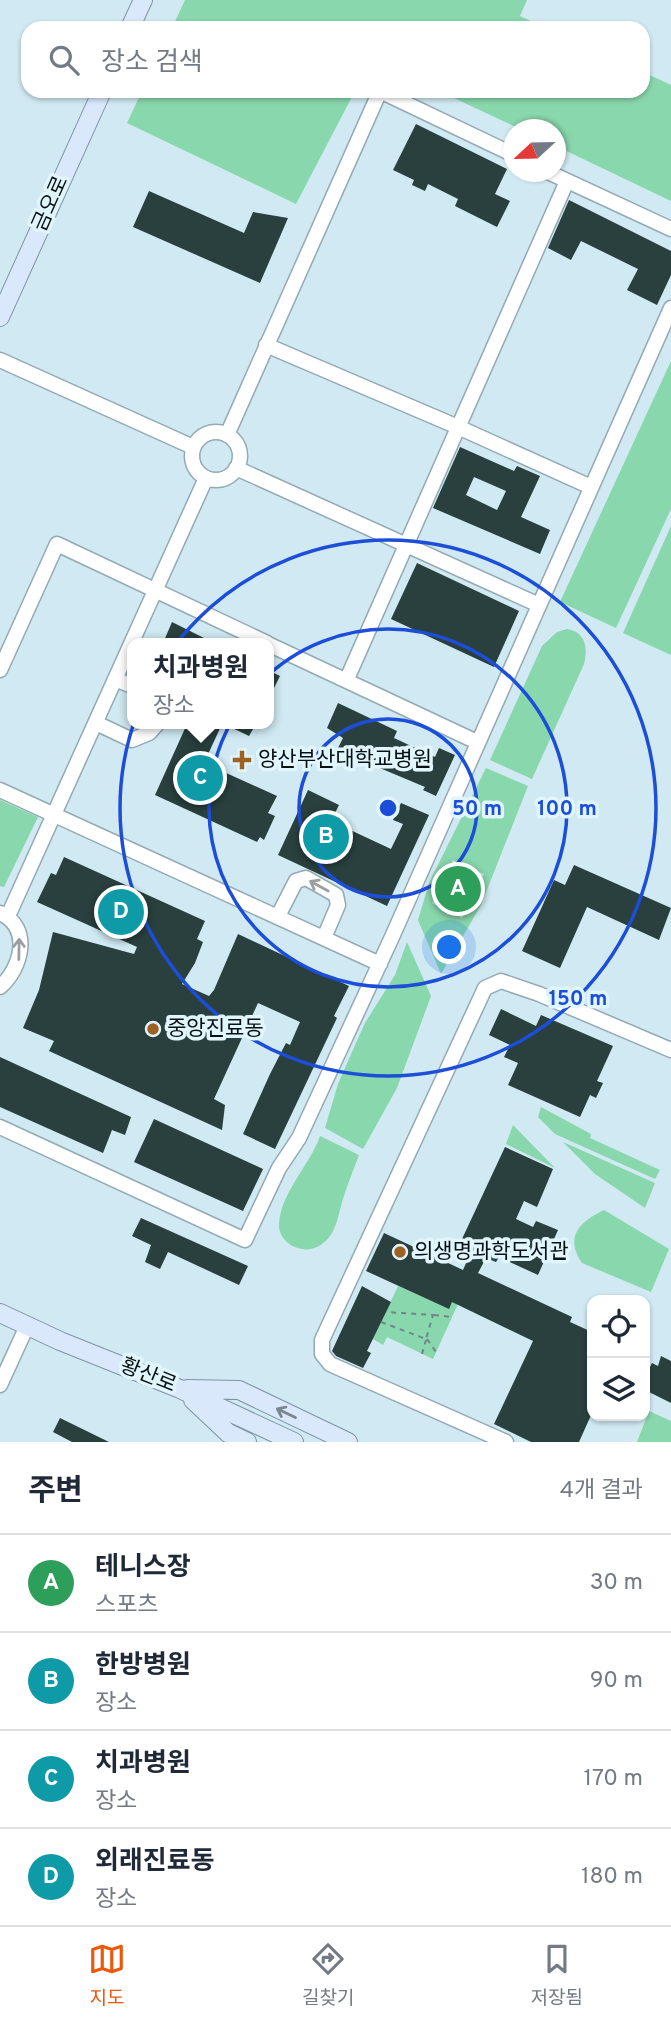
<!DOCTYPE html>
<html lang="ko">
<head>
<meta charset="utf-8">
<style>
  :root { --surface:#fff; --page:#f2f2f3; --text:#1f2937; --muted:#747a83; --line:#e0e1e3; --accent:#ea580c }
  body { margin:0; font-family:Overpass,"Noto Sans KR",sans-serif; background:var(--page); color:var(--text) }
  .controls { position:absolute; right:21px; bottom:21px; display:grid; overflow:hidden; border-radius:14px; box-shadow:0 2px 5px #0004 }
  .controls button { width:63px; height:63px; display:grid; place-items:center; padding:0; border:0; border-bottom:2px solid var(--line); background:var(--surface); color:var(--text); font:35px sans-serif }
  .compass { position:absolute; left:503px; top:119px; width:63px; height:63px; border-radius:50%; background:var(--surface); box-shadow:0 2px 5px #0004; rotate:248deg }
  .you { position:absolute; left:450px; top:948px; width:24px; height:24px; margin:-18px; border:5px solid #fff; border-radius:50%; background:#1a73e8; box-shadow:0 0 0 10px #1a73e833 }
  .badge { display:grid; place-items:center; width:46px; height:46px; border-radius:50%; background:var(--accent); color:#fff; font-size:23px; font-weight:700 }
  .pin { position:absolute; translate:-50% -50%; border:4px solid #fff; box-shadow:0 2px 7px #0006 }
  .popup { position:absolute; left:127px; top:638px; width:147px; height:91px; box-sizing:border-box; display:grid; place-content:center; border-radius:14px; background:var(--surface); filter:drop-shadow(0 2px 5px #0005); font-size:23px; white-space:nowrap; color:var(--muted) }
  .popup b { font-size:26px; color:var(--text) }
  .popup::after { content:''; position:absolute; left:50%; top:100%; margin-left:-14px; border:14px solid transparent; border-top-color:var(--surface) }
  .list { margin:0; padding:0; list-style:none }
  h2 { display:flex; justify-content:space-between; align-items:center; height:91px; margin:0; padding:0 28px; font-size:30px }
  h2 small { font-size:23px; font-weight:400; color:var(--muted) }
  .list li { display:grid; grid-template-columns:46px 1fr auto; gap:21px; align-items:center; box-sizing:border-box; height:98px; padding:0 28px; border-top:2px solid var(--line) }
  .list b { display:block; font-size:26px; white-space:nowrap }
  .list p { margin:0; font-size:23px; white-space:nowrap; color:var(--muted) }
  .list em { font-size:23px; font-style:normal; color:var(--muted) }
  .icon { flex:none; width:38px; height:38px; fill:none; stroke:currentColor; stroke-width:2; stroke-linecap:round; stroke-linejoin:round }
  .map { position:relative; flex:none; width:671px; height:1442px; overflow:hidden }
  .search { position:absolute; background:var(--surface); box-shadow:0 2px 5px #0004; left:21px; right:21px; top:21px; height:77px; display:flex; align-items:center; gap:18px; box-sizing:border-box; padding:0 24px; border-radius:21px; color:var(--muted); font-size:26px }
  .sheet { height:483px; background:var(--surface) }
  nav { display:flex; justify-content:space-around; align-items:center; box-sizing:border-box; height:98px; border-top:2px solid var(--line); background:var(--surface); font-size:19px; color:var(--muted) }
  nav a { display:grid; justify-items:center; gap:4px }
  nav .on { color:var(--accent) }
  .map>svg:first-child { display:block }
  .green { fill:#89d7ac; fill-rule:evenodd }
  .building { fill:#29403e; fill-rule:evenodd }
  .lines { fill:none; stroke-linecap:round; stroke-linejoin:round }
  .minor-casing { stroke:#93aab3; stroke-width:17 }
  .major-casing { stroke:#7f93a7; stroke-width:20 }
  .path { stroke:#73858b; stroke-width:2; stroke-dasharray:5 5; stroke-linecap:butt }
  .minor { stroke:#fff; stroke-width:14 }
  .major { stroke:#d9e8fa; stroke-width:18 }
  .oneway { stroke:#9c9fa1 }
  .oneway2 { stroke:#7a8792 }
  .ring { fill:none; stroke:#1d4ed8; stroke-width:3.5 }
  .poi-dot { fill:#9d6222; stroke:#e1f5fc; stroke-width:2.5 }
  .labels { text-anchor:middle; dominant-baseline:central; stroke-width:7; stroke-linejoin:round; paint-order:stroke }
  .street-label { font-size:21px; fill:#071013; stroke:#e1f5fc }
  .poi-label { font-size:21px; fill:#071013; stroke:#e1f5fc; text-anchor:start }
  .centre { fill:#1d4ed8; stroke:#e1f5fc; stroke-width:3.5 }
  .ring-label { font-size:21px; text-anchor:middle; font-weight:bold; fill:#1d4ed8; stroke:#e1f5fc; stroke-width:7; stroke-linejoin:round; paint-order:stroke }
</style>
</head>
<body>
<div class="map">
<svg width="671" height="1442" viewBox="0 0 671 1442">
  <rect width="100%" height="100%" fill="#d0e9f2"/>
  <path class="green" d="M185 0H527L520 16 546 28H172Z
    M643 72 671 85V201L556 146V130L520 129 439 91H643Z
    M142 91H355L296 204 127 123Z
    M671 361V509L616 628 560 602Z
    M671 526V655L623 633Z
    M567 629C586 632 588 648 584 664L532 779 490 760 542 646 557 632Z
    M486 768 528 786 481 905 441 974 418 920 429 883ZM453 860 484 874 462 918 432 903Z
    M0 800 38 817 4 887 0 886Z
    M454 863 480 876 461 915 435 903Z
    M407 942 431 996 397 1088 363 1149 325 1128 338 1084 348 1061 365 1023 395 975Z
    M541 1107 591 1134 590 1138 660 1170 655 1179 555 1134 538 1117Z
    M513 1125 555 1168 506 1144Z
    M320 1136 359 1155C354 1169 348 1182 344 1196 338 1212 338 1233 322 1244 306 1257 278 1245 279 1224 281 1192 310 1165 320 1136Z
    M563 1142 655 1183 645 1208 595 1174Z
    M604 1210 669 1249 651 1292 582 1263C564 1236 580 1222 604 1210Z
    M398 1286 448 1308 452 1301 458 1304 433 1359 387 1337 383 1345 373 1339Z
    M649 1411 671 1421V1442H637Z"/>
  <path class="building" d="M416 124 507 169 495 194 510 201 497 227 455 206 458 199 428 184 425 191 412 185 414 180 393 170Z
    M149 191 244 233 253 212 288 218 260 283 133 227Z
    M569 200 671 251V275L657 305 627 290 638 269 581 241 571 260 548 248Z
    M460 447 514 471 517 466 540 476 521 517 550 530 540 554 433 508ZM474 477 506 491 497 510 466 495Z
    M417 563 519 611 494 667 391 619Z
    M172 622 214 643H163Z
    M268 670 280 676 268 700Z
    M338 703 397 731 394 738 435 757 439 748 455 755 436 796 423 790 425 787 337 750 343 738 327 728Z
    M187 724H222L204 763 277 796 268 813 275 816 264 840 260 837 257 842 155 795Z
    M224 724H256L249 736Z
    M308 790 339 805 331 821 391 849 403 824 393 820 401 803 429 815 387 906 278 855Z
    M64 857 205 921 197 939 203 942 195 963 182 984 209 996 214 990 238 934 349 986 334 1016 337 1018 275 1149 243 1134 270 1074 286 1043 290 1045 300 1022 258 1003 214 1099 225 1105 222 1130 49 1051 54 1041 23 1028 39 990 53 932 134 954 137 947 37 902 51 873 56 875Z
    M574 865 671 908 659 940 587 907 560 968 522 951 554 880 565 885Z
    M501 1009 536 1026 541 1015 613 1046 597 1081 603 1083 596 1098 590 1095 580 1117 508 1085 518 1063 504 1057 510 1045 489 1035Z
    M0 1057 131 1117 125 1135 112 1130 103 1153 0 1107Z
    M154 1119 263 1169 243 1211 134 1162Z
    M505 1147 553 1169 537 1207 524 1201 516 1219 533 1227 536 1221 558 1230 538 1275 499 1257 496 1262 486 1258 478 1273 572 1317 570 1322 592 1332V1413L579 1442H531L494 1424 533 1341 452 1302 449 1309 366 1271 384 1233 463 1270 474 1245 462 1239Z
    M141 1218 248 1266 239 1285 168 1252 160 1269 145 1262 151 1245 132 1236Z
    M362 1286 391 1302 367 1351 371 1353 363 1368 336 1356 332 1351Z
    M661 1356 671 1361V1403L645 1390V1377L652 1363 658 1366Z
    M60 1418 109 1442H72L53 1432Z"/>
  <g class="lines">
    <defs>
      <path id="minor" d="M548 172 671 229
        M266 345 458 427 591 487
        M0 360 193 447
        M192 456a24 24 0 1 1 48 0a24 24 0 1 1-48 0Z
        M227 435 380 91 514 155
        M236 468 539 605
        M268 644 477 742
        M0 670 57 544 267 643
        M115 679 132 686
        M347 679 567 181
        M96 723 132 740 149 733 157 724
        M0 790 380 964
        M0 913C32 927 22 968 0 987
        M8 916 206 478
        M278 916 296 881 306 878 336 895 338 905 324 938
        M0 1127 245 1240 279 1168 299 1138 392 937 671 308
        M0 1385 27 1326
        M506 1442 330 1364 322 1354V1340L485 988 501 981 539 994 671 1050"/>
      <path id="major" d="M130 28 143 0
        M0 317 102 91
        M0 1313 60 1341 180 1389 294 1442
        M187 1389 239 1390 348 1442
        M193 1400 228 1433 247 1442"/>
    </defs>
    <use href="#minor" class="minor-casing"/>
    <use href="#major" class="major-casing"/>
    <path class="path" d="M434 1315 452 1317
      M381 1322 426 1339 433 1315 386 1312
      M427 1339 436 1352
      M422 1354 426 1340"/>
    <use href="#minor" class="minor"/>
    <use href="#major" class="major"/>
  </g>
  <defs><path id="oneway-shaft" d="M-6 0H5M1.5-3L5.5 0L1.5 3" fill="none" stroke-width="1.6" stroke-linecap="round" stroke-linejoin="round" transform="scale(1.75)"/></defs>
  <g class="oneway">
    <use href="#oneway-shaft" transform="translate(319 886) rotate(-151)"/>
    <use href="#oneway-shaft" transform="translate(19 949) rotate(-89)"/>
  </g>
  <use class="oneway2" href="#oneway-shaft" transform="translate(286 1413) rotate(-154)"/>
  <g class="ring">
    <circle cx="388" cy="808" r="89"/>
    <circle cx="388" cy="808" r="179"/>
    <circle cx="388" cy="808" r="268"/>
  </g>
  <g class="poi-dot">
    <path d="M238.5 749.5h7v7h7v7h-7v7h-7v-7h-7v-7h7z"/>
    <circle cx="153" cy="1029" r="7"/>
    <circle cx="400" cy="1252" r="7"/>
  </g>
  <g class="labels">
    <g class="street-label">
      <text transform="translate(51 204) rotate(-66)">금오로</text>
      <text transform="translate(148 1376) rotate(22)">황산로</text>
    </g>
    <g class="poi-label">
      <text x="258" y="760">양산부산대학교병원</text>
      <text x="167" y="1029">중앙진료동</text>
      <text x="414" y="1252">의생명과학도서관</text>
    </g>
  </g>
  <circle cx="388" cy="808" r="10" class="centre"/>
  <g class="ring-label">
    <text x="477" y="815">50 m</text>
    <text x="567" y="815">100 m</text>
    <text x="578" y="1005">150 m</text>
  </g>
</svg>
<div class="controls">
<button><svg class="icon" aria-label="locate" viewBox="0 0 24 24"><circle cx="12" cy="12" r="6"/><path d="M12 2v4M12 18v4M2 12h4M18 12h4"/></svg></button>
<button><svg class="icon" aria-label="layers" viewBox="0 0 24 24"><path d="M12 4l9 5-9 5-9-5zM3 14l9 5 9-5"/></svg></button>
</div>
<svg class="compass" viewBox="-18 -18 36 36"><path d="M0-13l5 13h-10z" fill="#e53935"/><path d="M0 13l5-13h-10z" fill="#747a83"/></svg>
<div class="you"></div>
<div class="pin badge" style="left:458px;top:889px;background:#2e9e5b">A</div>
<div class="pin badge" style="left:326px;top:837px;background:#0f9aa8">B</div>
<div class="pin badge" style="left:200px;top:778px;background:#0f9aa8">C</div>
<div class="popup"><b>치과병원</b>장소</div>
<div class="pin badge" style="left:121px;top:912px;background:#0f9aa8">D</div>
<div class="search"><svg class="icon" aria-label="search" viewBox="0 0 24 24"><circle cx="10" cy="10" r="6"/><path d="M15 15l6 6"/></svg>장소 검색</div>
</div>
<section class="sheet">
<h2>주변<small>4개 결과</small></h2>
<ul class="list">
<li><span class="badge" style="background:#2e9e5b">A</span><div><b>테니스장</b><p>스포츠</p></div><em>30 m</em></li>
<li><span class="badge" style="background:#0f9aa8">B</span><div><b>한방병원</b><p>장소</p></div><em>90 m</em></li>
<li><span class="badge" style="background:#0f9aa8">C</span><div><b>치과병원</b><p>장소</p></div><em>170 m</em></li>
<li><span class="badge" style="background:#0f9aa8">D</span><div><b>외래진료동</b><p>장소</p></div><em>180 m</em></li>
</ul>
</section>
<nav>
<a class="on"><svg class="icon" aria-label="map" viewBox="0 0 24 24"><path d="M3 6l6-2 6 2 6-2v14l-6 2-6-2-6 2zM9 4v14M15 6v14"/></svg>지도</a>
<a><svg class="icon" aria-label="directions" viewBox="0 0 24 24"><path d="M12 3l9 9-9 9-9-9zM9 14v-3h6M13 9l2 2-2 2"/></svg>길찾기</a>
<a><svg class="icon" aria-label="saved" viewBox="0 0 24 24"><path d="M7 4h10v16l-5-4-5 4z"/></svg>저장됨</a>
</nav>
</body>
</html>
